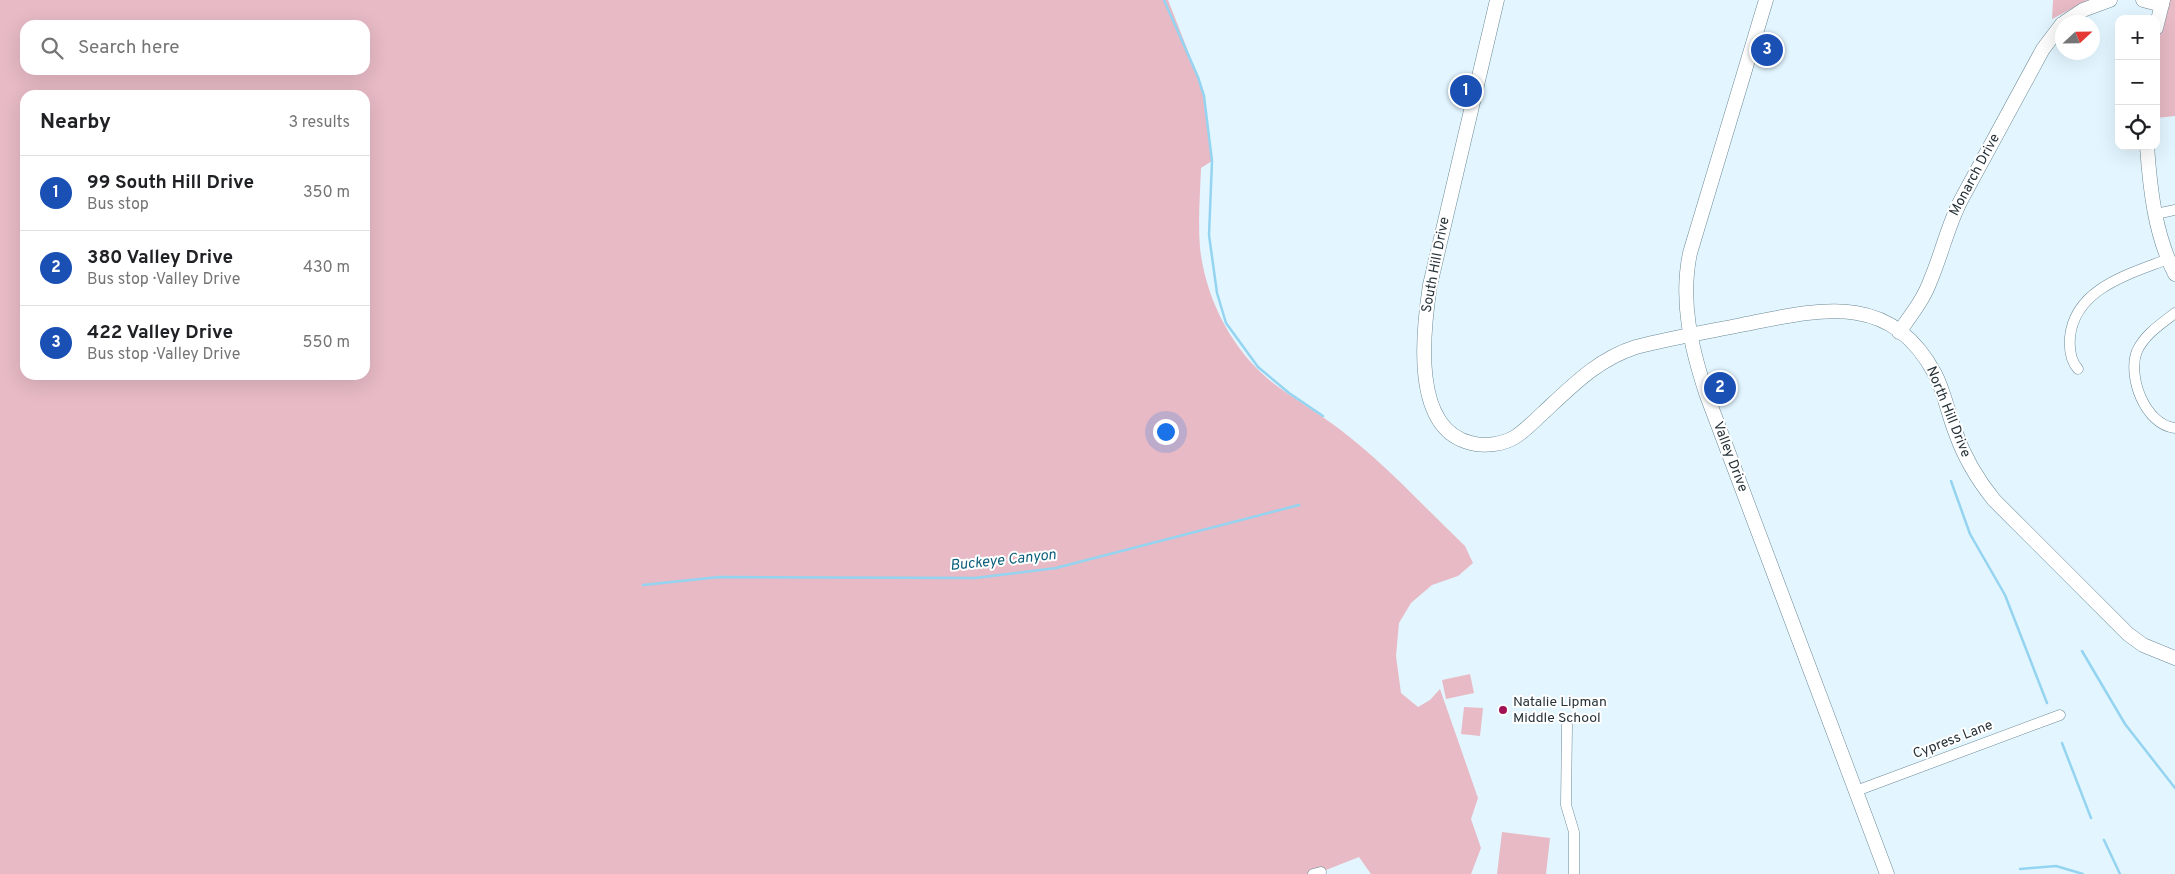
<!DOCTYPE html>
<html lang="en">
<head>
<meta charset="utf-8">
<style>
  :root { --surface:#fff; --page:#f2f2f2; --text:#202124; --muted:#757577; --line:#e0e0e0; --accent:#0b8043 }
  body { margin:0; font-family:Overpass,sans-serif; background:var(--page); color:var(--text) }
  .controls { position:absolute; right:15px; top:15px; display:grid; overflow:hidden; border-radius:10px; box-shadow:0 5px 20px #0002 }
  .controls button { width:45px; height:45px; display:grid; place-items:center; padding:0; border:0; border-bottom:1px solid var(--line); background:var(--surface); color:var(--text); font:25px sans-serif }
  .compass { position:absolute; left:2055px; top:15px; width:45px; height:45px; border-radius:50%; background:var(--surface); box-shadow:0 5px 20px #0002; rotate:68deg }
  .you { position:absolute; left:1165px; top:431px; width:18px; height:18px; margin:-12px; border:4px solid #fff; border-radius:50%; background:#1a73e8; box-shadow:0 0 0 8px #1a73e833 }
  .badge { display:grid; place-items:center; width:32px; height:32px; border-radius:50%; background:var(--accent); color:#fff; font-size:16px; font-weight:700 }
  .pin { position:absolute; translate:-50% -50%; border:2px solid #fff; box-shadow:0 1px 5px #0006 }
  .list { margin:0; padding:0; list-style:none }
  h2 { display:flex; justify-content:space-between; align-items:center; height:65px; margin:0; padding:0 20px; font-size:21px }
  h2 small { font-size:16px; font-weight:400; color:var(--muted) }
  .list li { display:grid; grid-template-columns:32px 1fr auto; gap:15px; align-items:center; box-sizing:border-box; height:75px; padding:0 20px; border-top:1px solid var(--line) }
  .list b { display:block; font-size:19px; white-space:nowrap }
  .list p { margin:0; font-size:16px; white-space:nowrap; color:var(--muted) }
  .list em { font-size:16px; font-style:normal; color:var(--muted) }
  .icon { flex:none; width:28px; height:28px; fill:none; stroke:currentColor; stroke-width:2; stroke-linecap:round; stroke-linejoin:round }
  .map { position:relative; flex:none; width:2175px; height:874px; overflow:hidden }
  .search { position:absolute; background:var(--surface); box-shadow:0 5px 20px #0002; left:20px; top:20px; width:350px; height:55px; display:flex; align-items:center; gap:12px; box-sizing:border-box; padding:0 18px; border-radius:15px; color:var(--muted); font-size:19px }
  .panel { position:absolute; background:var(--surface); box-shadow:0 5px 20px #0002; left:20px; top:90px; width:350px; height:290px; border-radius:15px }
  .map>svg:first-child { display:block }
  .green { fill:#e7bac5; fill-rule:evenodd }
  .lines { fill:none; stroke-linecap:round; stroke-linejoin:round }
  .stream { stroke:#94d4f0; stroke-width:2.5 }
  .street-casing { stroke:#6b8996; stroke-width:11 }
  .secondary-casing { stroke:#6b8996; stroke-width:15 }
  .street { stroke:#fff; stroke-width:10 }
  .secondary { stroke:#fff; stroke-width:14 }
  .poi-dot { fill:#a21154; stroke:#fff; stroke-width:2 }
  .labels { text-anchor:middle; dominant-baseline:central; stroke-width:4; stroke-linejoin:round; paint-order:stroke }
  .street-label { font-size:14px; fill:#273339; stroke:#fff }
  .poi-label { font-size:14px; fill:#273339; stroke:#fff; text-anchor:start }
  .water-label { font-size:15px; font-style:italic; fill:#0b5f7a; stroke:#fff }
</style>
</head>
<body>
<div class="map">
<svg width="2175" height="874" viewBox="0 0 2175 874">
  <rect width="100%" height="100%" fill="#e3f6ff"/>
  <path class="green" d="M0 0H1168L1204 92 1212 161 1201 168C1200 194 1198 221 1200 248 1206 301 1234 354 1277 386 1302 404 1328 419 1352 439 1392 471 1427 510 1465 546L1473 563 1458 576 1432 585 1411 603 1399 623 1396 656 1401 693 1418 707 1430 700 1440 689 1478 798 1471 819 1481 848 1471 874H1371L1359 857 1316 874H0ZM25 25H365V70H25ZM25 95H365V375H25Z
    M2053 0H2088L2052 19Z
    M2163 0H2175V116L2156 118V28Z
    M1470 674 1474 693 1446 699 1442 680Z
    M1464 707 1483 708 1480 736 1461 734Z
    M1502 832 1550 838 1546 874H1497Z"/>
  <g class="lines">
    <path class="stream" d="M1164 0 1198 77 1204 96 1212 161 1209 235 1217 293 1226 323 1258 367 1289 393 1323 416
      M1951 481 1970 534 2005 595 2047 703
      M643 585 719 577 975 578 1056 568 1299 505
      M2082 651 2125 724 2175 788
      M2062 743 2091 818
      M2104 840 2120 874
      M2020 869 2056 866 2083 874"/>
    <defs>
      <path id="street" d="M2156 214 2175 210
        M2175 313C2161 324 2145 334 2137 351 2127 376 2145 425 2175 428
        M2078 369C2070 360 2069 349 2070 337 2075 288 2130 274 2168 259
        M1567 725 1566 805 1574 832V874
        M1856 791 2060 715
        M1313 874 1321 872"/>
      <path id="secondary" d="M1497 0 1430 285C1423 331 1411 429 1471 443 1484 447 1504 444 1515 437 1526 430 1535 420 1544 412 1573 385 1598 359 1636 347 1671 338 1706 332 1741 325 1817 310 1890 289 1935 374 1944 391 1948 413 1955 431 1964 457 1977 479 1994 500L2128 634 2143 645 2175 658
        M1766 0 1690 253C1680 301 1691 347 1706 393L1887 874
        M2143 0 2162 5
        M2065 22 2083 10 2110 0
        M2156 28 2163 0
        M2147 146C2150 189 2155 235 2175 274
        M1899 332C1911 315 1924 299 1931 279 1942 253 1948 225 1961 200L2043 49 2062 24"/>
    </defs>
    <use href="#street" class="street-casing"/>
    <use href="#secondary" class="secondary-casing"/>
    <use href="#street" class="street"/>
    <use href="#secondary" class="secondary"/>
  </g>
  <circle class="poi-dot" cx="1503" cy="710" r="5"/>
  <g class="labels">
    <g class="street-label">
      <text transform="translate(1975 175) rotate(-62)">Monarch Drive</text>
      <text transform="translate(1436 265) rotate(-79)">South Hill Drive</text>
      <text transform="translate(1948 412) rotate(68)">North Hill Drive</text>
      <text transform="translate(1730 457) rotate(69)">Valley Drive</text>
      <text transform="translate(1953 740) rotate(-21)">Cypress Lane</text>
    </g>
    <g class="poi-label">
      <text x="1513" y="702">Natalie Lipman<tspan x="1513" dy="16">Middle School</tspan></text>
    </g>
    <g class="water-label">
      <text transform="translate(1003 561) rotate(-6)">Buckeye Canyon</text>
    </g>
  </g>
</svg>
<div class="controls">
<button>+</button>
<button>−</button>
<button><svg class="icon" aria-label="locate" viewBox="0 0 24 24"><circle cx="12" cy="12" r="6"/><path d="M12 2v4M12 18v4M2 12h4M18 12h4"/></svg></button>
</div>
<svg class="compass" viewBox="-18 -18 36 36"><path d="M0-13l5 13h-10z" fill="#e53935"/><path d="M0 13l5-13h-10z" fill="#757577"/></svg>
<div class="you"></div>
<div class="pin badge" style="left:1466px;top:91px;background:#1a4fb4">1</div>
<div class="pin badge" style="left:1720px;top:388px;background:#1a4fb4">2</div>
<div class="pin badge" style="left:1767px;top:50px;background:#1a4fb4">3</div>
<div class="search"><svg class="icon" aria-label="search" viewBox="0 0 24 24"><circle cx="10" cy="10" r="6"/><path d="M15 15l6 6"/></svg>Search here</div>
<section class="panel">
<h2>Nearby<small>3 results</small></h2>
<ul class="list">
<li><span class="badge" style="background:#1a4fb4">1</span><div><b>99 South Hill Drive</b><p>Bus stop</p></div><em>350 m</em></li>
<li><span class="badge" style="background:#1a4fb4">2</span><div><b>380 Valley Drive</b><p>Bus stop · Valley Drive</p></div><em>430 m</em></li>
<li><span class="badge" style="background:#1a4fb4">3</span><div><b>422 Valley Drive</b><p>Bus stop · Valley Drive</p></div><em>550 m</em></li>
</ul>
</section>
</div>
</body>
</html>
